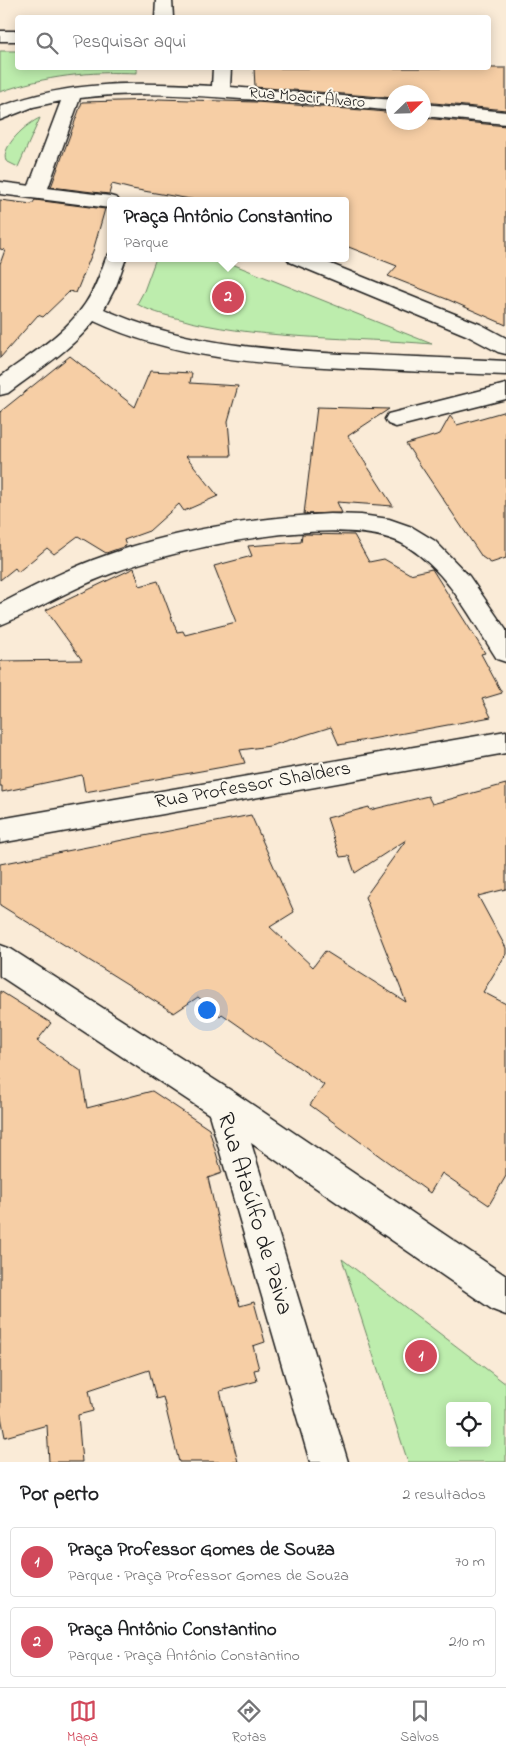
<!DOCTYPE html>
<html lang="pt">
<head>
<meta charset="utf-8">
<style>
  :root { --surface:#fff; --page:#f2f2f2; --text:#202124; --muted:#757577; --line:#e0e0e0; --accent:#d1495b }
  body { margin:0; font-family:"Indie Flower",sans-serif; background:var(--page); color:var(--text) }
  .controls { position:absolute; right:15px; bottom:15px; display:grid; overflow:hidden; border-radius:5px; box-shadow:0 2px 12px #0003 }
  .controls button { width:45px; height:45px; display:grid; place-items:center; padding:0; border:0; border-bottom:1px solid var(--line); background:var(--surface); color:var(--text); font:25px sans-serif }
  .compass { position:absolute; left:386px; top:85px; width:45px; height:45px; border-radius:50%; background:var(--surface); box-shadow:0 2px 12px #0003; rotate:67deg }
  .you { position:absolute; left:206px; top:1009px; width:18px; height:18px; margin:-12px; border:4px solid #fff; border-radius:50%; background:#1a73e8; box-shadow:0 0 0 8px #1a73e833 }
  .badge { display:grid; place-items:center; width:32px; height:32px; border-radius:50%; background:var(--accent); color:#fff; font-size:16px; font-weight:700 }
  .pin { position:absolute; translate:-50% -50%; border:2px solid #fff; box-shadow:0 1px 5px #0006 }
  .popup { position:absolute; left:107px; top:197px; width:242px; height:65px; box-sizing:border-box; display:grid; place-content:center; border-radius:5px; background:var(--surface); filter:drop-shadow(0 1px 4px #0005); font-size:16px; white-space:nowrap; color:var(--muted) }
  .popup b { font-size:19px; color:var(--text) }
  .popup::after { content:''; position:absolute; left:50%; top:100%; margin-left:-10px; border:10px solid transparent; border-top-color:var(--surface) }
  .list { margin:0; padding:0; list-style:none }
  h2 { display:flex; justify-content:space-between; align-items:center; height:65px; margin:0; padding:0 20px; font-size:21px }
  h2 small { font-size:16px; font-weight:400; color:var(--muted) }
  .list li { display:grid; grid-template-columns:32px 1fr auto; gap:15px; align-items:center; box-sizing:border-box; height:70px; margin:0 10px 10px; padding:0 10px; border:1px solid var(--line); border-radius:5px }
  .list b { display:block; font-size:19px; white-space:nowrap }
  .list p { margin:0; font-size:16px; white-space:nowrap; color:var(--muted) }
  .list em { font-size:16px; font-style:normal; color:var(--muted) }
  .icon { flex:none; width:28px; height:28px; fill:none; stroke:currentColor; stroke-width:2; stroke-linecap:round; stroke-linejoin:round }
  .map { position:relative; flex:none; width:506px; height:1462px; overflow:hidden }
  .search { position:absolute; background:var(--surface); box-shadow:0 2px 12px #0003; left:15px; right:15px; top:15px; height:55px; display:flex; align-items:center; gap:12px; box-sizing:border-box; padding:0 18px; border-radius:5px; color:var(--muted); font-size:19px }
  .sheet { height:225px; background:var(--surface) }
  nav { display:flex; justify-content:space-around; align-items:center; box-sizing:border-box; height:70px; border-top:1px solid var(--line); background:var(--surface); font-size:14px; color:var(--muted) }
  nav a { display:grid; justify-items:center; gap:2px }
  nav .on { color:var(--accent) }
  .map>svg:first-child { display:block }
  .green { fill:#bdedad; stroke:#6c8464; fill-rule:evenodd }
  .building { fill:#f6cea5; stroke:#1c1c1c }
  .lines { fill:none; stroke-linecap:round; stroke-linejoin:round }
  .street-casing { stroke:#1c1c1c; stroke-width:3 }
  .secondary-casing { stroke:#1c1c1c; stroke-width:3 }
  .street { fill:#fbf7ec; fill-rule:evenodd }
  .secondary { fill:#fbf7ec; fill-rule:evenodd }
  .labels { text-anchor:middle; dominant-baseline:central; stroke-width:4; stroke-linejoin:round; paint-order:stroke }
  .far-street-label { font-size:16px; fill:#1c1c1c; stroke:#fbf7ec }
  .street-label { font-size:20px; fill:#1c1c1c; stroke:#fbf7ec }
  .near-street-label { font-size:24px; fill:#1c1c1c; stroke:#fbf7ec }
</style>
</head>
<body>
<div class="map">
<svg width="506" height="1462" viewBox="0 0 506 1462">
  <rect width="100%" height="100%" fill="#faebd7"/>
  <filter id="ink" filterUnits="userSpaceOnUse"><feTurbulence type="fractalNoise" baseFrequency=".02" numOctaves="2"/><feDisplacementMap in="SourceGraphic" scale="10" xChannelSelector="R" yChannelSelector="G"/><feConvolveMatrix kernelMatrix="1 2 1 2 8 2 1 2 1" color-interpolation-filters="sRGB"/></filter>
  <g filter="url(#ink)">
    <path class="green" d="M0 51H17L18 68H137V73C90 71 45 76 0 92Z
      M40 118 18 167 6 161C0 147 27 123 40 118Z
      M156 258H217L432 344C352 337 270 340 191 322 174 317 152 313 137 304L144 291Z
      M342 1259 506 1384V1462H408ZM450 1406H487V1443H450Z"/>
    <path class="building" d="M254 68H506V110L424 102V92H394V98L255 87Z
      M158 99 256 102 375 111 394 113V122H424V118L506 126V325L449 300 388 276 397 266 346 246V201H202L132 189 112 184 109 194 51 187 82 102 157 100Z
      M0 200 32 204 35 200 105 209 93 251 76 293 70 291 43 317 38 315 0 358V264L5 250 0 249Z
      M70 356 135 407 150 371 192 373 190 383 238 386 228 421 231 456H186L218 496 184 511 179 504 149 531 124 540 126 546 106 553 78 536 54 554 47 548 18 572 15 568 0 580V412Z
      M317 407 389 409 348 436 393 506 337 502 342 513 304 514Z
      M506 411V558L491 563 482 557 406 444 440 434 450 416 457 425Z
      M302 534 354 535 369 562 384 559 410 574 432 569 485 653 481 654 502 693 482 699 491 717 339 745 331 727 270 746 240 750 245 763 85 792 82 775 2 792V786H0V663L2 661 82 660 46 610 134 568 140 586 158 581 177 632 183 631 185 635 236 622 214 566 252 556 248 546 301 542Z
      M506 784V889L478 896 506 948V954L483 992 506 1004V1176L489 1205 442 1173 430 1193 310 1105 324 1085 222 1014 220 1016 198 997 174 1013 0 905V864L251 815 294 912 270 927 313 967 325 951 406 1002 365 897 406 840 355 873 349 856 340 857 327 818 369 807 370 810 428 796 432 804Z
      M0 991 51 1023 37 1041 81 1071 87 1108 152 1091 209 1129 222 1173 208 1178 226 1256 240 1306 254 1302 265 1342 253 1346 259 1369 254 1370 257 1381 220 1391 238 1462H179L163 1397 156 1399 149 1370 89 1390 93 1411 78 1415 82 1462H49L47 1425 5 1437 0 1411Z"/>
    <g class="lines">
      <defs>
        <path id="street" d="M156 0H172L173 18H155Z
          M0 31H18V41H0Z
          M213 68H231L230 87 394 100V111C343 105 292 102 241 99 188 95 133 91 80 98L47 191 44 195 37 197 30 195 27 191 61 101 33 107 0 120V107C68 80 139 82 212 86Z
          M424 104 506 112V124L424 116Z
          M110 253V258H126L116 286 104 309C178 343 258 349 340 354 395 356 451 358 506 361V375C452 373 397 371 343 368 258 364 172 358 94 321 71 350 37 371 8 393L0 395V377C29 355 64 335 85 304 95 290 100 274 106 258Z
          M506 384V399L396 427 388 424 385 419 388 414Z
          M330 514 361 515 389 519 412 527 435 541 469 576 506 630V662L497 659C472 620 449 573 408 547 351 509 172 549 110 574 86 583 64 594 41 606 28 612 14 620 0 625V604C31 588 61 572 93 560 168 531 249 518 330 514Z
          M506 731V753L0 843V819Z
          M0 945 11 949 235 1093 506 1276V1315L493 1310 251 1143 348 1462H310L209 1114 0 976Z"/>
        <path id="secondary" d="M0 182 110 196 117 198 119 201H110V208L0 194Z
          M287 258H316L482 325 506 338V354L498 352 466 335 290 262Z"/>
      </defs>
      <use href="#street" class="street-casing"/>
      <use href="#secondary" class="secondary-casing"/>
      <use href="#street" class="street"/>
      <use href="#secondary" class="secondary"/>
    </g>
  </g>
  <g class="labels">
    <g class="far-street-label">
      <text transform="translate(307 98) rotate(5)">Rua Moacir Álvaro</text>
    </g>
    <g class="street-label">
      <text transform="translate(253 786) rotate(-10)">Rua Professor Shalders</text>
    </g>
    <g class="near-street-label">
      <text transform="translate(254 1214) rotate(73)">Rua Ataúlfo de Paiva</text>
    </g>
  </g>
</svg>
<div class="controls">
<button><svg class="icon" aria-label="locate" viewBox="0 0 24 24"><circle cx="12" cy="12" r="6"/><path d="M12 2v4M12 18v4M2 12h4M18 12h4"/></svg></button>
</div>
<svg class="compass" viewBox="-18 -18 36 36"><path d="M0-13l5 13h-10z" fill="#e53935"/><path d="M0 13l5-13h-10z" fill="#757577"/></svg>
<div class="you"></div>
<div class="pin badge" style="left:421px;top:1356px">1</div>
<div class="pin badge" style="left:228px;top:297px">2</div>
<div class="popup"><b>Praça Antônio Constantino</b>Parque</div>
<div class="search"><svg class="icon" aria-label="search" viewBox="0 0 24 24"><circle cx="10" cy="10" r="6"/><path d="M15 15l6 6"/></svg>Pesquisar aqui</div>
</div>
<section class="sheet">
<h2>Por perto<small>2 resultados</small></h2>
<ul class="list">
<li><span class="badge">1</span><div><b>Praça Professor Gomes de Souza</b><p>Parque · Praça Professor Gomes de Souza</p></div><em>70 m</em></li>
<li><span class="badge">2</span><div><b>Praça Antônio Constantino</b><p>Parque · Praça Antônio Constantino</p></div><em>210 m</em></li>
</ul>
</section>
<nav>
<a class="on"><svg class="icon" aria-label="map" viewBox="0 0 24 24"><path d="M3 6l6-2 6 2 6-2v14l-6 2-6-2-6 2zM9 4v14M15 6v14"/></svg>Mapa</a>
<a><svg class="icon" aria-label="directions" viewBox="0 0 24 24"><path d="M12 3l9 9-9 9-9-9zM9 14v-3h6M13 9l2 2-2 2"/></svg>Rotas</a>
<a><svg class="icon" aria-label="saved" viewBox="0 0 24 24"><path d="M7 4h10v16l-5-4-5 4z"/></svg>Salvos</a>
</nav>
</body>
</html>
